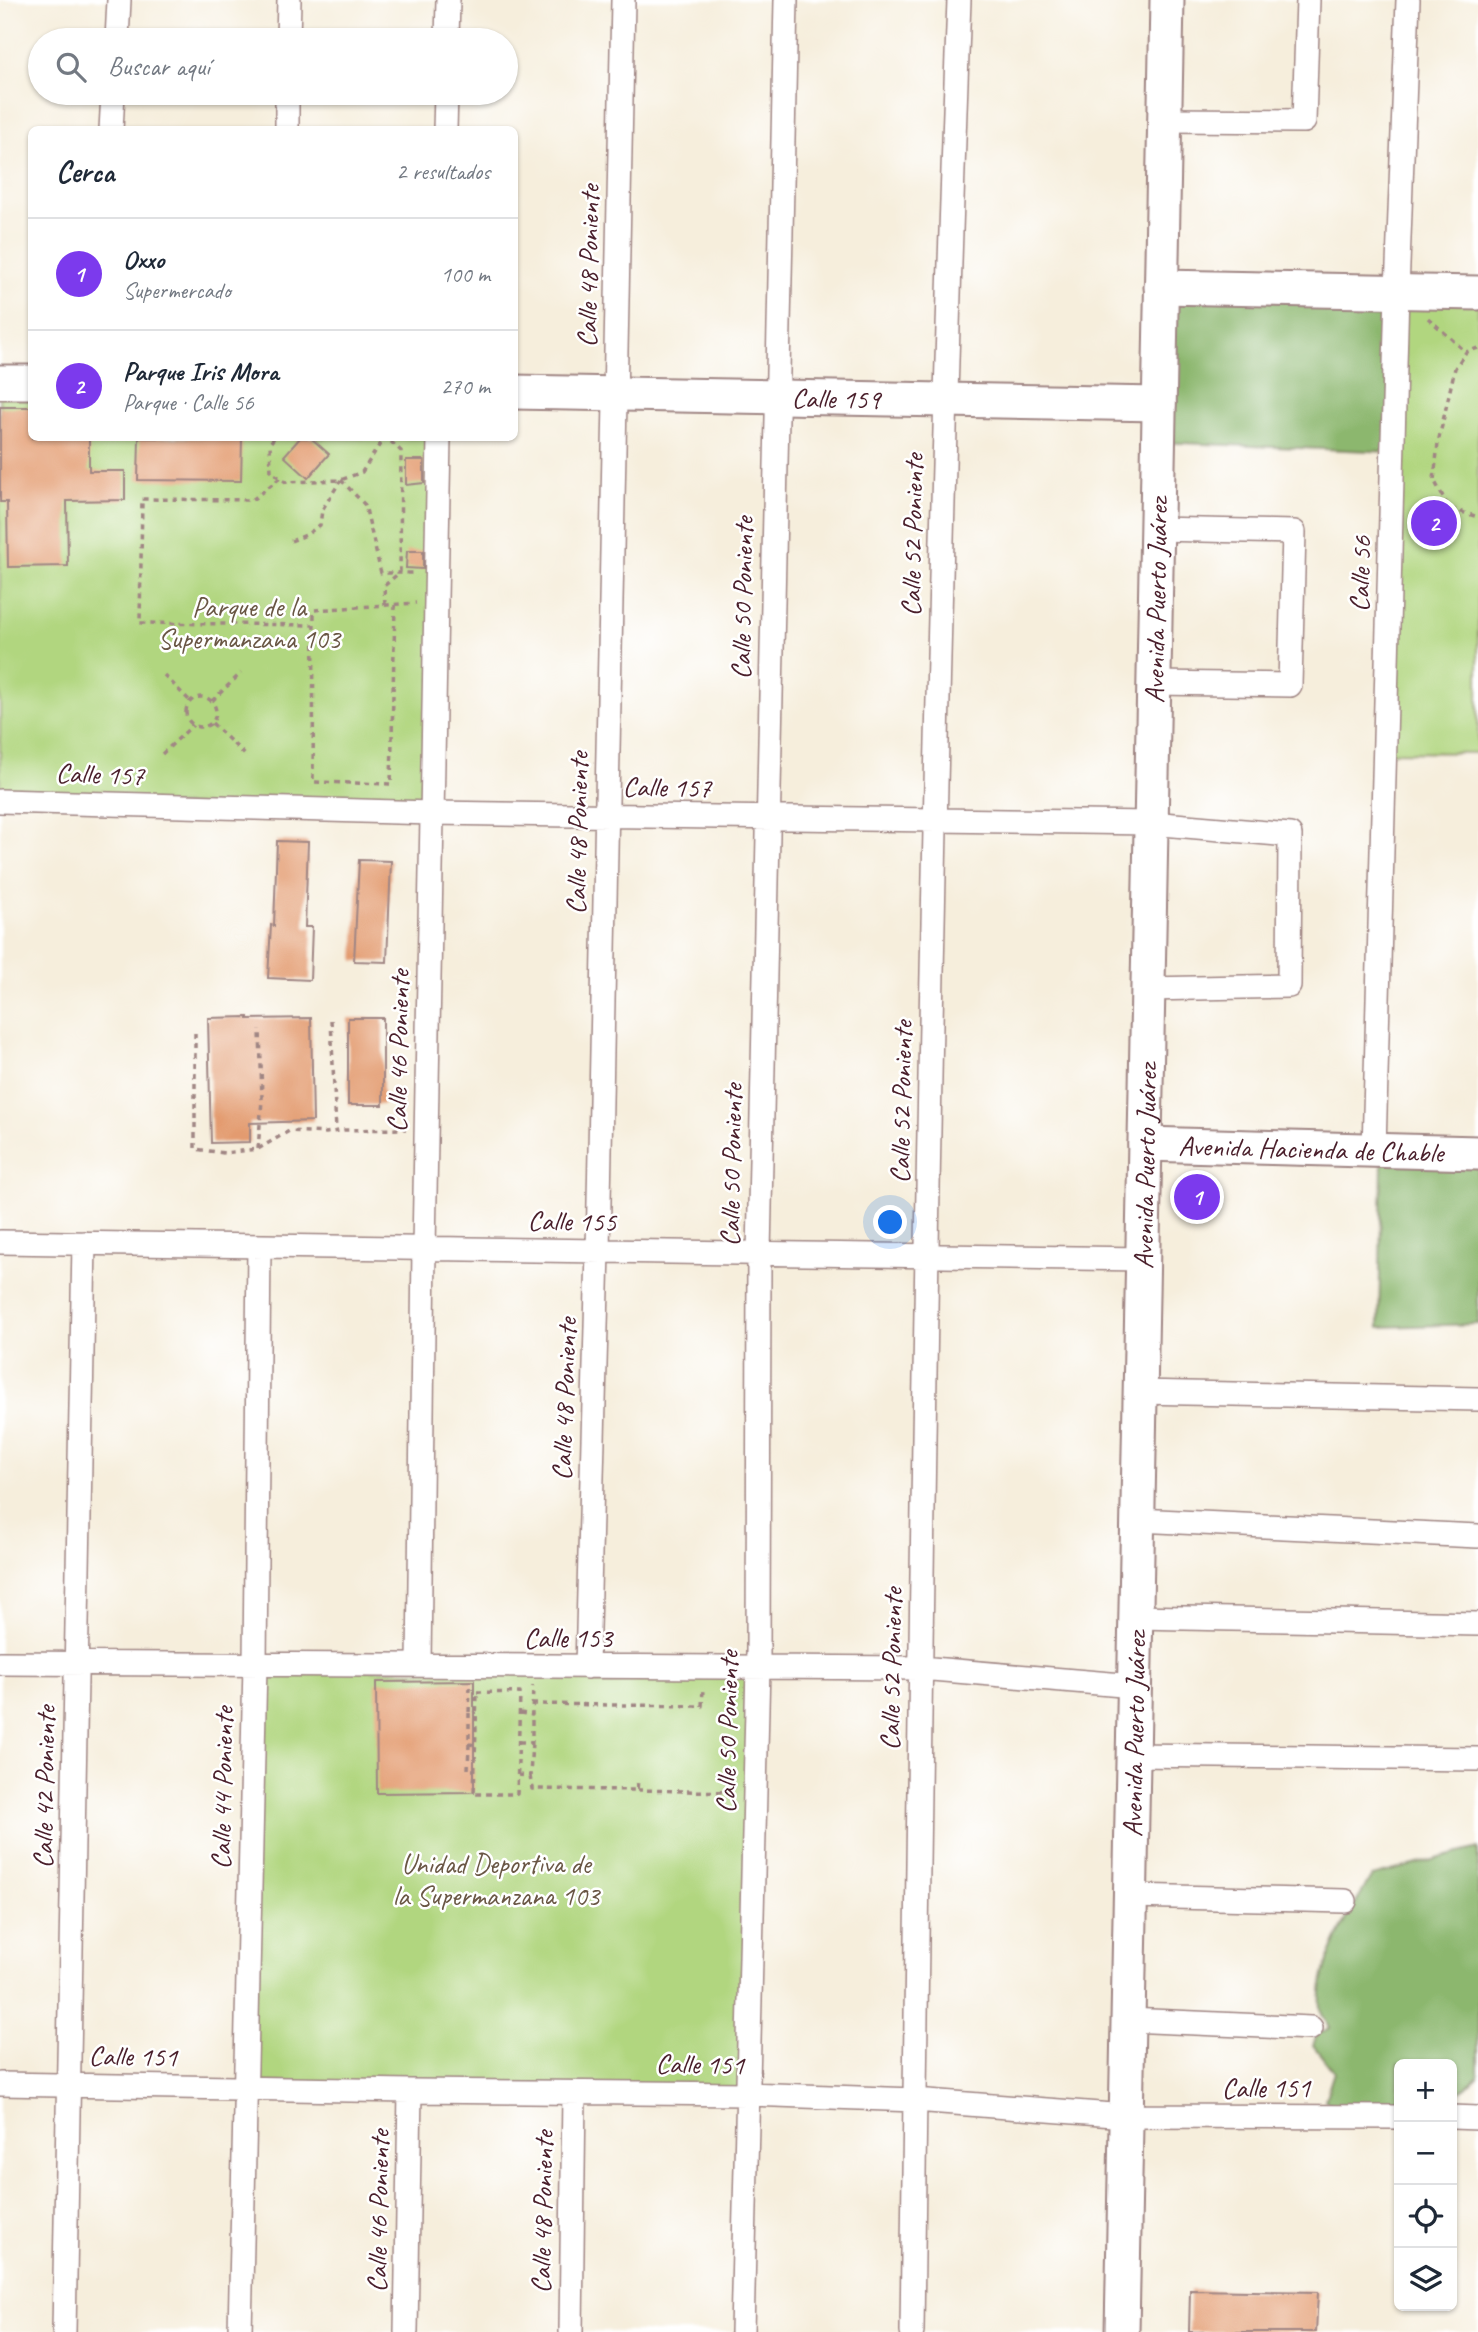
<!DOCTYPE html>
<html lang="es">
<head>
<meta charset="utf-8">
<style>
  :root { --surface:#fff; --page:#f6f6f7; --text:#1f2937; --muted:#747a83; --line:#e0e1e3; --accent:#7c3aed }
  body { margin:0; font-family:Caveat,sans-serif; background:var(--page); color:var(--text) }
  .controls { position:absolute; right:21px; bottom:21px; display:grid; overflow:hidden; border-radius:10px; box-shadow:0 2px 5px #0004 }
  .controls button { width:63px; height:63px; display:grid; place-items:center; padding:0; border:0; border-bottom:2px solid var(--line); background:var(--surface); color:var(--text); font:35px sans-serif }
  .you { position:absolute; left:891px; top:1223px; width:24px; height:24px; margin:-18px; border:5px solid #fff; border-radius:50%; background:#1a73e8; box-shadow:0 0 0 10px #1a73e833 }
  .badge { display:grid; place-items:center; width:46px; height:46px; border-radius:50%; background:var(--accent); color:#fff; font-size:23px; font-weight:700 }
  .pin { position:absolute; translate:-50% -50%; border:4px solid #fff; box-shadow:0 2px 7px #0006 }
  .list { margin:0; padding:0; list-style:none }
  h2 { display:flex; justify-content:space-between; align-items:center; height:91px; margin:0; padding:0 28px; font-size:30px }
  h2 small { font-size:23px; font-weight:400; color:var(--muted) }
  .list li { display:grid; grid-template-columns:46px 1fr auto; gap:21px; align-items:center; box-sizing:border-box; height:112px; padding:0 28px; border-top:2px solid var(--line) }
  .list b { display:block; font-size:26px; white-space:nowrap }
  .list p { margin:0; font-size:23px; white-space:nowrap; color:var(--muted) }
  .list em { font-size:23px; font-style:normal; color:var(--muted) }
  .icon { flex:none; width:38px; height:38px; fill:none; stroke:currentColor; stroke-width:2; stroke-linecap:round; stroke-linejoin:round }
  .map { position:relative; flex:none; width:1478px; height:2332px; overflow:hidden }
  .search { position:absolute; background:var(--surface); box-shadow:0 2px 5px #0004; left:28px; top:28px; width:490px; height:77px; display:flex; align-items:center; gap:18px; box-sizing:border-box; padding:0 24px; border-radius:38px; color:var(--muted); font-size:26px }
  .panel { position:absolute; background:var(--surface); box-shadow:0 2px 5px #0004; left:28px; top:126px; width:490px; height:315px; border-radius:10px }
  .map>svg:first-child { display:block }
  .green { fill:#b1d67f; stroke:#7e7a55; stroke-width:2 }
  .forest { fill:#8cb76e; stroke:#6b6b4c; stroke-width:2 }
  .building { fill:#e39b70 }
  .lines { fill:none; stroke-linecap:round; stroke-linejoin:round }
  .street-casing { stroke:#a08684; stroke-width:26 }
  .secondary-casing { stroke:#a08684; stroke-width:37 }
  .path { stroke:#a08684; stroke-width:3.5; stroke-dasharray:5 5; stroke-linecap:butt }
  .street { stroke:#fff; stroke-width:23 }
  .secondary { stroke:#fff; stroke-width:33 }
  .labels { text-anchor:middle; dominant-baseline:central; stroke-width:5; stroke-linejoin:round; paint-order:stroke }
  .street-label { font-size:28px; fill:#4a1f2b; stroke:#fff }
  .park-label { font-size:28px; fill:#695644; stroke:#fff }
</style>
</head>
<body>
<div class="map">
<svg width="1478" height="2332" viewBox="0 0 1478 2332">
  <rect width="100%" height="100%" fill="#fff"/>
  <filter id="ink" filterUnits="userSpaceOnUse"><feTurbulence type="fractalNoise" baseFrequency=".0143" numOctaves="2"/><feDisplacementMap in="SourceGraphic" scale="14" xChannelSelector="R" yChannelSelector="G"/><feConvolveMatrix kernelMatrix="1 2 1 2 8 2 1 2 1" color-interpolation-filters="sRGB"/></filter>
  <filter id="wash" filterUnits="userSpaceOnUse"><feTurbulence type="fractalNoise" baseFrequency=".00686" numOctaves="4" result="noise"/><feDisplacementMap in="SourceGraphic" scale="28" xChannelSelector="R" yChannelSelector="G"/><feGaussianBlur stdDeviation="1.57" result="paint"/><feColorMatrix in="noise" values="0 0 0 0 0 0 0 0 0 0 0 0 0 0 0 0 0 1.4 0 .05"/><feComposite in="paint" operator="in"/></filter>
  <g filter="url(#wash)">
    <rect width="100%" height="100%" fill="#f6eedc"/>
    <path class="green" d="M1397 292 1478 294V753L1385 752Z
      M0 382 31 383 32 438H439L431 811 0 801Z
      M259 1669 753 1673 743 2090 248 2083Z"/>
    <path class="forest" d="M1161 287 1397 291 1393 452 1159 442Z
      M1382 1162 1478 1163V1324L1379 1327Z
      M1478 1848V2076L1452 2100V2064H1399V2106C1392 2105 1383 2104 1375 2105 1353 2108 1345 2114 1325 2100L1334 2072 1313 2045 1318 2032H1324L1330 2028C1328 2024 1323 2018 1322 2014 1313 1971 1350 1911 1372 1876Z"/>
    <g id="blocks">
      <path class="building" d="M0 407H32V438H89V471H125V500L67 501 68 566 8 567 7 502H0Z
        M139 438H242L241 481 138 480Z
        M300 438H311L329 454 308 478 284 456Z
        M406 460H424V483L406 485Z
        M407 551H423V569L406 568Z
        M277 841 308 842 305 927H312L310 980 268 978 271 925 274 926Z
        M359 860 391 861 387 962 354 961Z
        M248 1017V1019L311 1018 313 1121 250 1123V1142L211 1143 208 1018Z
        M348 1018H383V1105H348Z
        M474 1681V1792L377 1793 376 1682Z
        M1190 2290 1318 2292 1316 2332H1189Z"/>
    </g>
  </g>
  <g filter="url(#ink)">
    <use href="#blocks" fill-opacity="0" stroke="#a08684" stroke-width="2"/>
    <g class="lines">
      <defs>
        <path id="street" d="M117 40 119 0
          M288 40 289 0
          M447 40 448 0
          M1165 120 1304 121 1308 0
          M111 130 113 93
          M287 130V93
          M445 130 446 93
          M1154 683 1290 685 1294 532 1157 529
          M0 801 432 813 1151 823 1290 835 1289 986 1148 989
          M1374 1150 1397 291 1408 0
          M0 1242 1143 1259
          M1140 1392 1478 1399
          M1137 1520 1478 1536
          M1136 1617 1478 1624
          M0 1663 920 1668 1134 1686
          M419 1665 424 1248 439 438
          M587 1667 598 1251 623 0
          M1133 1755 1478 1759
          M1130 1896 1345 1901
          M1128 2020 1311 2028
          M0 2084 410 2091 748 2094 915 2100 1126 2116 1399 2117
          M1452 2117 1478 2118
          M64 2332 84 1243
          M240 2332 255 1664 259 1246
          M406 2332 410 2091
          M571 2332 574 2093
          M742 2332 758 1667 759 1253 786 0
          M912 2332C922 1555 930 777 959 0"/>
        <g id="secondary">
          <path d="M1161 287 1478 293"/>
          <path d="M0 382H32"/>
          <path id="s1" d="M514 392 1159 404"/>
          <path id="s2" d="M1145 1144 1478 1153"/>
          <path id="s3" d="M1122 2332 1167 0"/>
        </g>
      </defs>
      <use href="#street" class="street-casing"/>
      <use href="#secondary" class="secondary-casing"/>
      <path class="path" d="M1428 318 1466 352
        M1478 348 1466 352 1455 368 1438 443 1434 480 1449 508 1478 517
        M274 438 270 443 271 472 286 482 341 480 362 472 384 438
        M280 478 252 500 142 499 140 623 313 625
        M341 480 365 505 381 573H414
        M291 541 306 535 320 525 322 510 341 480
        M385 605 384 586 400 572 401 451 387 438
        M395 605 391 784 313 782 314 610 416 603
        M164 675 190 701
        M186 712a15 15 0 1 1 30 0a15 15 0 1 1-30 0Z
        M212 701 241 673
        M212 723 246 756
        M162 754 193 725
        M331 1020 336 1131
        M195 1033V1149L224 1153 258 1149 289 1131 326 1133 344 1130 406 1129
        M258 1149 262 1100 260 1029
        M470 1687 469 1713 476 1712
        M477 1692 520 1693 517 1794H474Z
        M532 1704 702 1706 703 1689
        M469 1713V1744L476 1745
        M520 1713 532 1715 533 1686
        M519 1742H532V1715
        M469 1744 468 1770H475
        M518 1775 530 1776 532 1742
        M530 1776 532 1789 637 1790 638 1779
        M637 1790 733 1792"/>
      <use href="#street" class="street"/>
      <use href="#secondary" class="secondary"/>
    </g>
  </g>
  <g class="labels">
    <g class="street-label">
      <text transform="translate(588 266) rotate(-89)">Calle 48 Poniente</text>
      <text stroke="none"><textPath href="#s1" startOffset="322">Calle 159</textPath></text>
      <text transform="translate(912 535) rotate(-89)">Calle 52 Poniente</text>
      <text transform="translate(1360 574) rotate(-88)">Calle 56</text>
      <text transform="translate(742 598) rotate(-89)">Calle 50 Poniente</text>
      <text stroke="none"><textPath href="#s3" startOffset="1732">Avenida Puerto Juárez</textPath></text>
      <text transform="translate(100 774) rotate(2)">Calle 157</text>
      <text transform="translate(667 787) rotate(1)">Calle 157</text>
      <text transform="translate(577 833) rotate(-89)">Calle 48 Poniente</text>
      <text transform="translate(398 1051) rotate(-89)">Calle 46 Poniente</text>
      <text transform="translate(901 1102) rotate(-89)">Calle 52 Poniente</text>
      <text stroke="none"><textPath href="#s2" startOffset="166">Avenida Hacienda de Chable</textPath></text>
      <text transform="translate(731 1165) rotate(-89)">Calle 50 Poniente</text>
      <text stroke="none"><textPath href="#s3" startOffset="1166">Avenida Puerto Juárez</textPath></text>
      <text transform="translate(572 1221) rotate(1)">Calle 155</text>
      <text transform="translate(564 1399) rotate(-88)">Calle 48 Poniente</text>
      <text x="568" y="1637">Calle 153</text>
      <text transform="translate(891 1669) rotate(-89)">Calle 52 Poniente</text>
      <text transform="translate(727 1732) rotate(-89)">Calle 50 Poniente</text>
      <text stroke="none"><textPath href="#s3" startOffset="598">Avenida Puerto Juárez</textPath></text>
      <text transform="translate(44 1787) rotate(-89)">Calle 42 Poniente</text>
      <text transform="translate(222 1788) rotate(-89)">Calle 44 Poniente</text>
      <text transform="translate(133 2056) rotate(1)">Calle 151</text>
      <text transform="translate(700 2064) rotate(1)">Calle 151</text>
      <text x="1266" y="2087">Calle 151</text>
      <text transform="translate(378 2211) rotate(-89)">Calle 46 Poniente</text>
      <text transform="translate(542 2212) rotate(-89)">Calle 48 Poniente</text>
    </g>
    <g class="park-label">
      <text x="249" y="606">Parque de la<tspan x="249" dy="32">Supermanzana 103</tspan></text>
      <text x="496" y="1863">Unidad Deportiva de<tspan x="496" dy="32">la Supermanzana 103</tspan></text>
    </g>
  </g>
</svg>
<div class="controls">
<button>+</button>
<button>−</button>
<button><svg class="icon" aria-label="locate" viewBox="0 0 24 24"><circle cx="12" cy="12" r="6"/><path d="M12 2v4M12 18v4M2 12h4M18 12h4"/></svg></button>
<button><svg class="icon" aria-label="layers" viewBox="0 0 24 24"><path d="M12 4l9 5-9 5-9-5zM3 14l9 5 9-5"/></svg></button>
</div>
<div class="you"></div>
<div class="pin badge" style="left:1197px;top:1197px">1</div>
<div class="pin badge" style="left:1434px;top:523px">2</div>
<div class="search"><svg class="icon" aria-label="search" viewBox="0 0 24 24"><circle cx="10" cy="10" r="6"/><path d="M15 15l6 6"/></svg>Buscar aquí</div>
<section class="panel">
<h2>Cerca<small>2 resultados</small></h2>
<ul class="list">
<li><span class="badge">1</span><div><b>Oxxo</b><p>Supermercado</p></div><em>100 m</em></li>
<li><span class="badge">2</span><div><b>Parque Iris Mora</b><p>Parque · Calle 56</p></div><em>270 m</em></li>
</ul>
</section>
</div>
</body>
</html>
